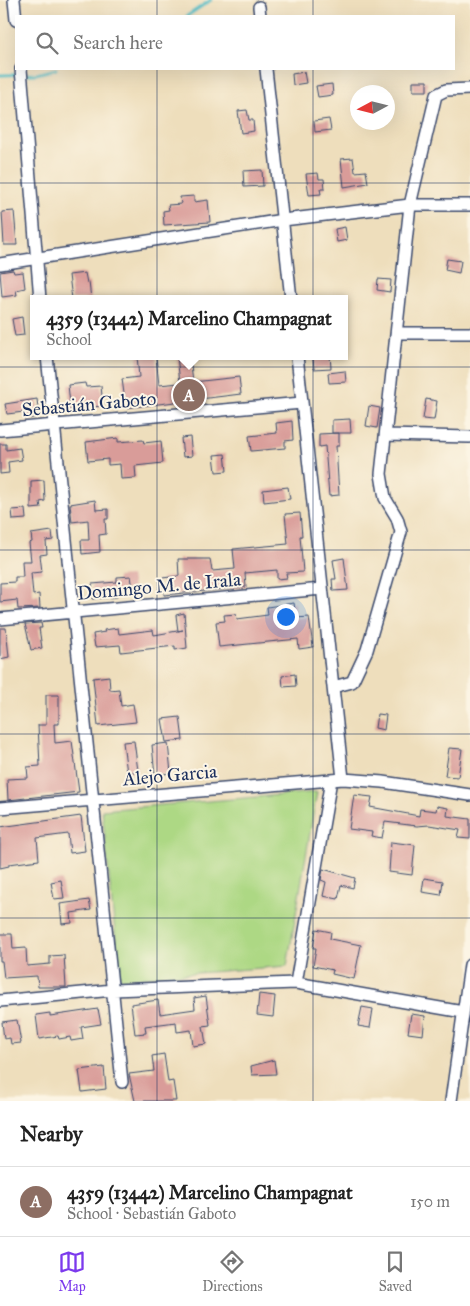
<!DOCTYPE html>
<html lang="en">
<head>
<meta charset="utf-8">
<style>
  :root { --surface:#fff; --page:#f6f6f6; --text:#222; --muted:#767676; --line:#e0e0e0; --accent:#7c3aed }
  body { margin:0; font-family:"IM FELL Great Primer",serif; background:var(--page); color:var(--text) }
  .compass { position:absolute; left:350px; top:85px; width:45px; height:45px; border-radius:50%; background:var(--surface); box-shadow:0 5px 20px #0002; rotate:263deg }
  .you { position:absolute; left:285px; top:616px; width:18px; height:18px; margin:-12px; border:4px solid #fff; border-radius:50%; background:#1a73e8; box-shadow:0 0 0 8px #1a73e833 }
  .badge { display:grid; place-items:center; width:32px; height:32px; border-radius:50%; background:var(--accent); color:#fff; font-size:16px; font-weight:700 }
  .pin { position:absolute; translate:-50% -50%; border:2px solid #fff; box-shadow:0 1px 5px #0006 }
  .popup { position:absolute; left:30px; top:295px; width:318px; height:65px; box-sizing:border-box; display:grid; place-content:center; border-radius:0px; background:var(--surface); filter:drop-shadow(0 1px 4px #0005); font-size:16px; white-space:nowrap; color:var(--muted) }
  .popup b { font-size:19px; color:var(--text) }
  .popup::after { content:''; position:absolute; left:50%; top:100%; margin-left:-10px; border:10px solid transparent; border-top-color:var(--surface) }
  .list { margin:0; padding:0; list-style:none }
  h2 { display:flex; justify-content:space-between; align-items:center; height:65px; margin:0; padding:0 20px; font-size:21px }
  h2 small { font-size:16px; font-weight:400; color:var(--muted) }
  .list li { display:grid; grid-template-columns:32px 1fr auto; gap:15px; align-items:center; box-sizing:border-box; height:70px; padding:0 20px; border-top:1px solid var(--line) }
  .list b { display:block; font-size:19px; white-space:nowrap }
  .list p { margin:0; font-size:16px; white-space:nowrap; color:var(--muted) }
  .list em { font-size:16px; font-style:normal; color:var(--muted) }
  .icon { flex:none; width:28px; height:28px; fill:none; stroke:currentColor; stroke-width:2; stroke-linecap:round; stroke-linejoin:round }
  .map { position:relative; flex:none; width:470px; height:1101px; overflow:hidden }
  .search { position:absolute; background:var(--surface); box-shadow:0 5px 20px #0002; left:15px; right:15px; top:15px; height:55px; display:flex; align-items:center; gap:12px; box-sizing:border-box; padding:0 18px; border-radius:0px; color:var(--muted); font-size:19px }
  .sheet { height:135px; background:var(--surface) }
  nav { display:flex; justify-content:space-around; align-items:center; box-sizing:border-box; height:70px; border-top:1px solid var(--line); background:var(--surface); font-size:14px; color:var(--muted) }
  nav a { display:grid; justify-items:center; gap:2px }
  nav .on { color:var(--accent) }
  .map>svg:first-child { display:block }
  .green { fill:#add884; stroke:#648471 }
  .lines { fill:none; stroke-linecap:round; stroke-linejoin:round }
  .stream { stroke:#4dbbc4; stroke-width:3 }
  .building { fill:#d99c99 }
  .minor-casing { stroke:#3b496c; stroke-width:14 }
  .minor { stroke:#fff; stroke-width:11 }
  .grid { fill:none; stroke:#1b2f5e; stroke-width:1; stroke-opacity:0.55 }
  .labels { text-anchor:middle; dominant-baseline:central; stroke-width:4; stroke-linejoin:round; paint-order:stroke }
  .street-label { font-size:19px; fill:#1b2f5e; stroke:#fcf5e5 }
</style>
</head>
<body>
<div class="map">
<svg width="470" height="1101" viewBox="0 0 470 1101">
  <rect width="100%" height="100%" fill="#fcf5e5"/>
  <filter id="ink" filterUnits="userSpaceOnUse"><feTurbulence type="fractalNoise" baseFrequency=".02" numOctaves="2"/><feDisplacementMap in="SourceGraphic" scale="10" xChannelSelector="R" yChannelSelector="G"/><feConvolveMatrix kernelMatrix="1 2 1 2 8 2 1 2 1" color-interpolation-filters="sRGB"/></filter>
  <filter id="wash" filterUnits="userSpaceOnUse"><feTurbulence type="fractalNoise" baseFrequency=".0096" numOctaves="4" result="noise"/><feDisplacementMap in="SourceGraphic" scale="20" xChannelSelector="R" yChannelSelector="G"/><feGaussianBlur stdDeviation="1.12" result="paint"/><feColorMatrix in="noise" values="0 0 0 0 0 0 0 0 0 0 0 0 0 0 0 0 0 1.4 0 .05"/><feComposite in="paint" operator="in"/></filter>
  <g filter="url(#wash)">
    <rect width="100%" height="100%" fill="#eedebc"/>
    <path class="green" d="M317 792 287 966 120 979 102 810Z"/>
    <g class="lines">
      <path class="stream" d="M187 16 211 0
        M0 75 36 74 56 69"/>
    </g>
    <g id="blocks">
      <path class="building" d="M304 72 306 83 293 85 292 74Z
        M413 81H427V91H413Z
        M332 84 333 95 318 97 316 86Z
        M247 110 249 120H253L254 131 241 133 238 111Z
        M329 119 331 130 315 132 314 121Z
        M353 158 355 172 366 171 368 183 344 187 341 159Z
        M262 170 263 186 244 187 243 171Z
        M318 173 319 179H324L325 189H320L321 194 309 195 306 174Z
        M194 196V202L208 200 210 222 164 225 163 211 169 210 168 205 181 204 180 197Z
        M14 211 17 245H4L2 212Z
        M345 227 347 240 337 242 335 229Z
        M447 259 461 261 459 273 445 270Z
        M13 270 14 273 23 272 25 288 16 290 17 295 2 297 0 272Z
        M85 273 87 283 89 282 91 299H72L69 275Z
        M378 279 391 280 390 292 377 290Z
        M22 317 24 335 15 336 12 319Z
        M137 356H156L159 385 180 383 177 356H190L193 382 239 377 241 394 126 408 122 379 139 377Z
        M319 356H330L331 368 314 369 313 357Z
        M345 371 346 382 329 383 328 373Z
        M85 383 86 387 101 386 103 406 82 408 83 412 71 413 68 385Z
        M37 399 39 417 25 419 24 412 7 414 5 404Z
        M426 399 437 401 434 420 423 419Z
        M369 406 380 408 377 428 366 426Z
        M350 419 351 433H332V420Z
        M292 421 293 440 285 441V448L251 451 249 436 277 433 276 423Z
        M339 433V446H336L339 495 329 496 325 446 319 447V434Z
        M190 437 192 456 183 457 181 438Z
        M118 438V442L143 440 144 443 161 441 163 463 135 466 136 478 121 479 120 464 108 465V459L88 461 86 442Z
        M0 444H6V450L20 448 22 460 8 462 9 473 0 474Z
        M225 454 227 471 216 472 214 455Z
        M44 480 45 501 40 502 41 508 31 509V481Z
        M288 487 290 499 264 502 263 490Z
        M95 500 96 510 108 509V519H105L106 534 99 535 100 552 82 554 81 540H89L88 520 72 522 70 504Z
        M25 509 26 519 13 520 12 510Z
        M300 513 302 536H300L303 572 286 573 287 578 277 579V570L245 573 246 587 164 595 162 578 179 576 178 559H210L212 571 235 569 233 549 288 544 285 514Z
        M52 531 53 540 46 541 47 554 40 555 42 572 31 573 33 595 39 594 40 608 18 609 17 600 0 602V583L15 582V577H23L22 561H31L29 543 32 542 31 534Z
        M344 558 348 590 333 591 332 579H336L333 560Z
        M131 576 133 589 116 591 117 597 93 599 92 584 117 582V577Z
        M294 603 296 618 309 617 313 647 299 649 298 639 219 647 216 622 225 621 224 615 236 614 237 619 268 615 267 607Z
        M184 613 187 648 175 650V646L121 652 120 645 95 647 93 634 105 632 104 630 118 628 119 634 153 630 154 635 183 630 178 631 176 615Z
        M41 623 42 628H39L42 648 31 650 25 624Z
        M0 628H6L9 657 0 659Z
        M295 674 296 686 283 687 282 676Z
        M109 676 110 690 119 689 121 706 133 704 136 722 98 726 93 678Z
        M46 695H59V724H54L55 743 72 741 79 792 8 800 7 779 28 778 27 767 40 766 38 725H46Z
        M377 714 386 715 384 730 375 728Z
        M180 717 183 740 166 742 162 719Z
        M134 741 138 771 127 773 123 742Z
        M168 743 171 773 155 775 152 745Z
        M449 748 462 749 458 777 445 776Z
        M354 795 372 797 370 807 419 816 420 809 436 811 437 806 448 808 447 816 470 819V839L458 838 460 830 429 825 417 826 385 822 382 838 371 836 372 832 349 829Z
        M81 816 85 851 70 853 68 834 37 838 39 860 9 864V866L0 868V827Z
        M391 842 415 845 412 875 389 872Z
        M323 869 355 878 353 888 341 885 338 899 323 896 326 882 321 880Z
        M424 878 443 881 441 895 422 892Z
        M61 880 64 898 54 899 51 882Z
        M89 900 91 910 71 913 72 923 62 924 60 904Z
        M316 929 331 932 330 939 361 945 354 979 332 974 333 970 313 966 316 948H313Z
        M0 934H12L13 949 26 948 27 966 50 964V956L64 955 66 987H38L37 976 4 978 2 961H0Z
        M259 994 275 996 273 1017 257 1015Z
        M206 996 210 1025 203 1026 206 1044 193 1046 191 1030 177 1032 176 1022 145 1026 146 1033 135 1034 131 1004 158 1000 160 1014 195 1009 194 998Z
        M362 1007 373 1009 370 1028 358 1026Z
        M98 1009 101 1024 81 1027 83 1039 71 1041 70 1037 59 1039 58 1036 39 1039 36 1015 50 1013V1016Z
        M411 1014 425 1016 423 1035 408 1033Z
        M17 1020 21 1043 11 1044 10 1038 4 1039 2 1022Z
        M164 1054 168 1082 173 1081 176 1101H135L129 1074 154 1071 152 1056Z
        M274 1060 276 1074 252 1075 251 1066Z
        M104 1067 106 1089 82 1092 79 1070Z"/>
    </g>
  </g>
  <g filter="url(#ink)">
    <use href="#blocks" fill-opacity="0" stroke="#3b496c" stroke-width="1"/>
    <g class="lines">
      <defs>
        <path id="minor" d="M14 0 16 20
          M259 7 260 16
          M21 69 40 299
          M266 69 291 299
          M0 264 283 220 410 205H470
          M397 333H470
          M47 356 122 1082
          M297 356 343 779
          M0 430 302 403
          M386 435 470 437
          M0 619 322 589
          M333 687 352 682 367 650 401 532 397 518 385 498 381 474 410 205 436 95 446 90 470 89
          M0 808 343 779 383 782 470 795
          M296 983 331 780
          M0 1001 113 990 296 983 463 1012
          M451 1101 470 965"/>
      </defs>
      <use href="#minor" class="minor-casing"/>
      <use href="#minor" class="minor"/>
    </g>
  </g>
  <path class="grid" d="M157 0V16M313 0V16M157 69V1101M313 69V1101M0 183H470M0 367H470M0 550H470M0 734H470M0 918H470"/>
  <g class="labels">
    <g class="street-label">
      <text transform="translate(89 404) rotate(-5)">Sebastián Gaboto</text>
      <text transform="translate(159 586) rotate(-5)">Domingo M. de Irala</text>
      <text transform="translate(170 775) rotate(-5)">Alejo Garcia</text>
    </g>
  </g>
</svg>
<svg class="compass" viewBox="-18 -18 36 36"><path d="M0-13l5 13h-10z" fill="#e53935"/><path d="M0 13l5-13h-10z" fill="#767676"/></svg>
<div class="you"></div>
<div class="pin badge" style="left:189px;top:395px;background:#8d6e63">A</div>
<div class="popup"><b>4359 (13442) Marcelino Champagnat</b>School</div>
<div class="search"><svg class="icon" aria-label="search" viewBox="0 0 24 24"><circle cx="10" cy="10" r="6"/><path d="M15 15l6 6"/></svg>Search here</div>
</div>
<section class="sheet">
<h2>Nearby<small></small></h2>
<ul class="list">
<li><span class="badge" style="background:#8d6e63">A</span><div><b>4359 (13442) Marcelino Champagnat</b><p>School · Sebastián Gaboto</p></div><em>150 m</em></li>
</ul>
</section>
<nav>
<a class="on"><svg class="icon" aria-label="map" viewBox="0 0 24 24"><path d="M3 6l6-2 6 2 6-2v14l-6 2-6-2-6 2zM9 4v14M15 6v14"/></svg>Map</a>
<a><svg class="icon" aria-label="directions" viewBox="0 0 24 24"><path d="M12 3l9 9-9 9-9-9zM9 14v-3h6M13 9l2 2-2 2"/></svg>Directions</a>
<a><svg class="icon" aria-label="saved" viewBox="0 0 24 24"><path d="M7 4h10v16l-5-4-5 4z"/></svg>Saved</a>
</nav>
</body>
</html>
